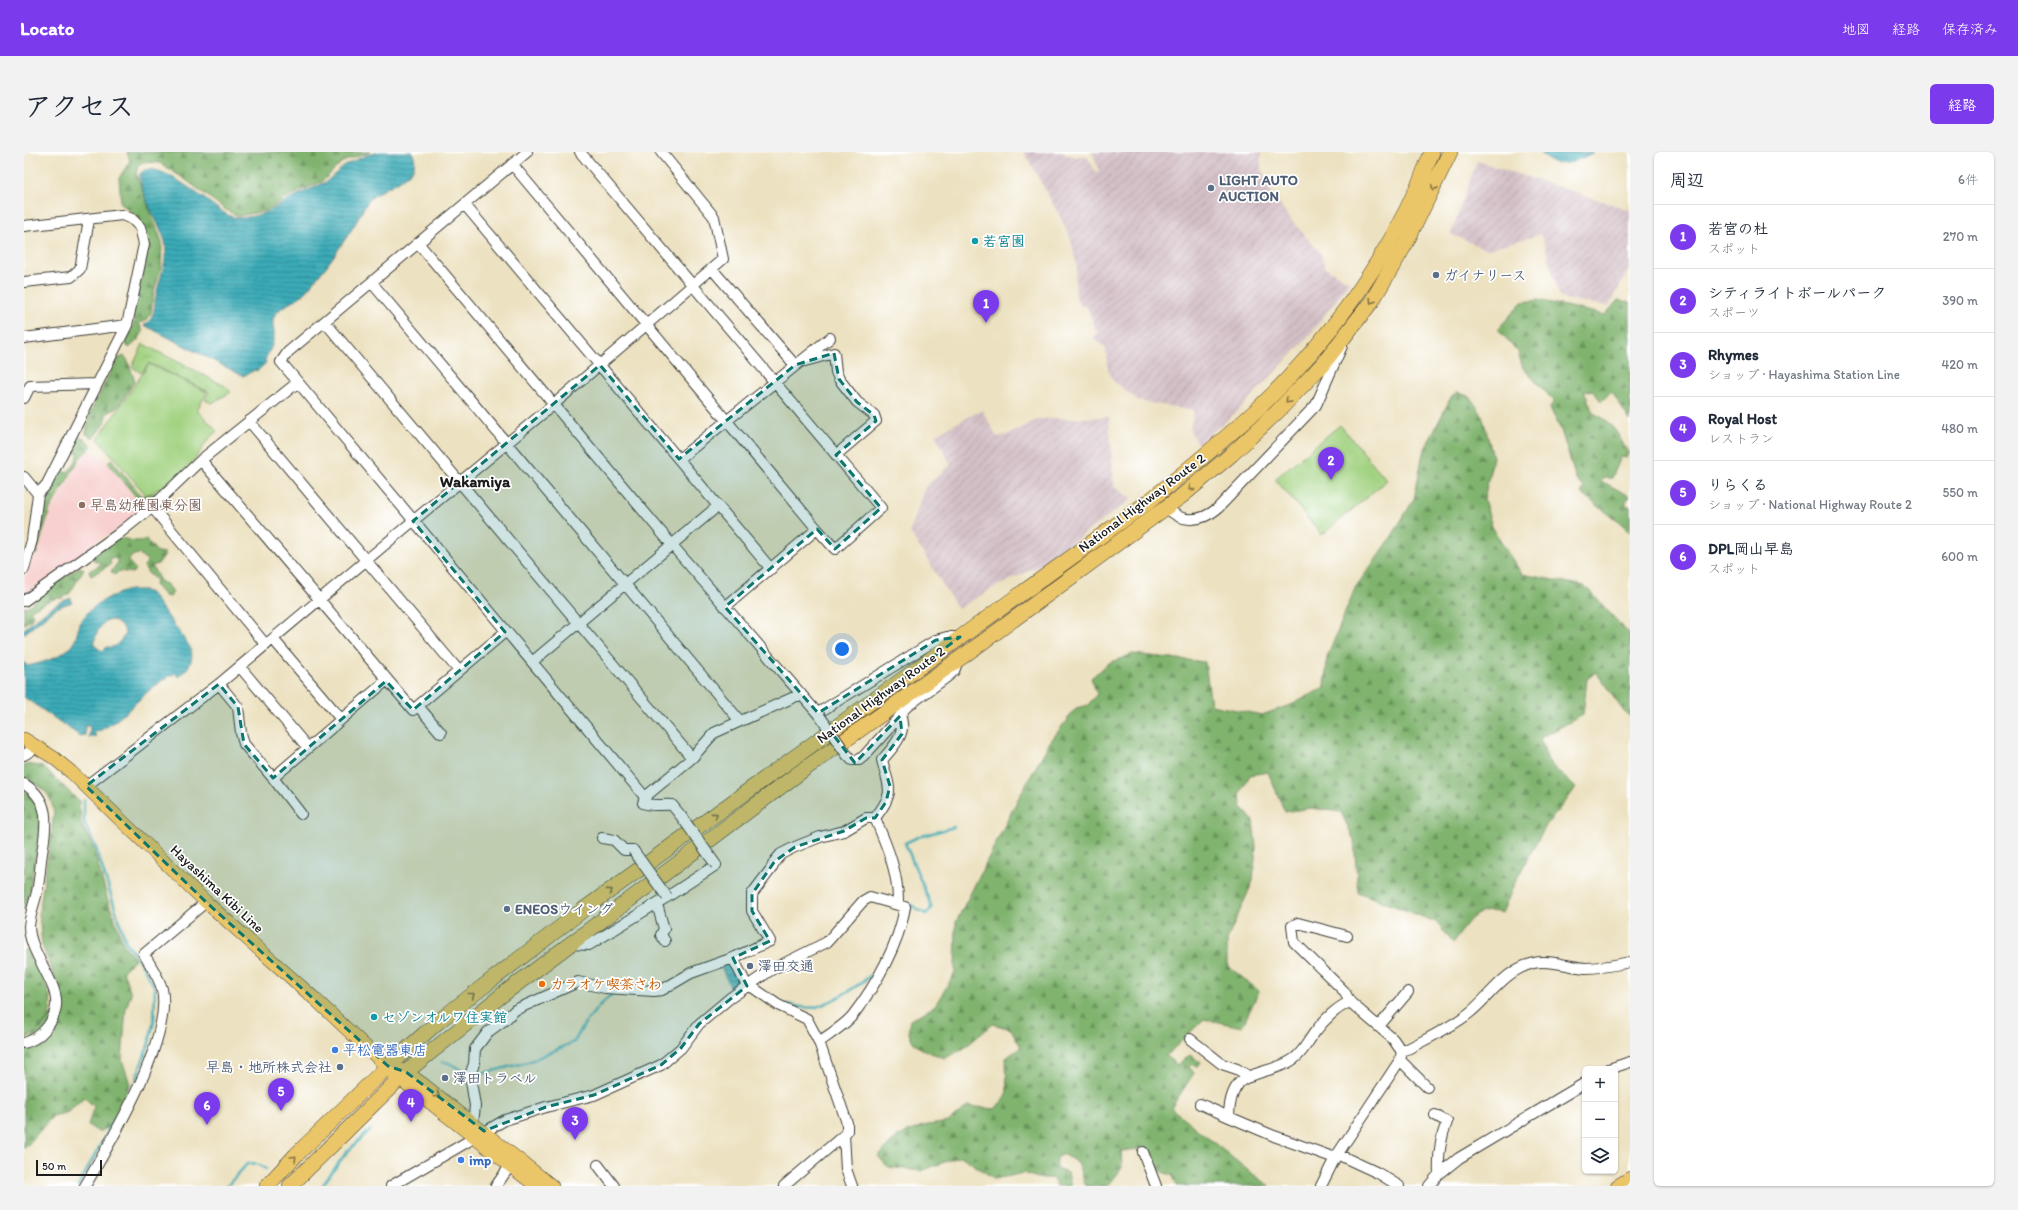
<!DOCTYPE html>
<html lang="ja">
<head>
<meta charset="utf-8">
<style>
  :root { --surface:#fff; --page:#f2f2f3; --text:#1f2937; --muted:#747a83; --line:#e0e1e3; --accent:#7c3aed }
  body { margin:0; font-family:Itim,"Klee One",sans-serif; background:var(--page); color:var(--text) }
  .controls { position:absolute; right:12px; bottom:12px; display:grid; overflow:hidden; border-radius:6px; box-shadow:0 1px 3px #0004 }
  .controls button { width:36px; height:36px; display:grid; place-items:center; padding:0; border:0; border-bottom:1px solid var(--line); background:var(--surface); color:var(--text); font:20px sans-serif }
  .scale { position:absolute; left:12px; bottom:10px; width:66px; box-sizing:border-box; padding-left:4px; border:2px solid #1c1c1c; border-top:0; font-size:11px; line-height:14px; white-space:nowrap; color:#1c1c1c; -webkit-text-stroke:3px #fff; paint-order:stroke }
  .you { position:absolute; left:818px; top:497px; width:14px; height:14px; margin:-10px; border:3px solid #fff; border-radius:50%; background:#1a73e8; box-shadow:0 0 0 6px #1a73e833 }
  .badge { display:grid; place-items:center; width:26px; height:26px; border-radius:50%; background:var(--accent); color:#fff; font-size:13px; font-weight:700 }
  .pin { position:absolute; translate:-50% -33px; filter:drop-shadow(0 1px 2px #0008) }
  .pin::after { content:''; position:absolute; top:21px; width:14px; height:12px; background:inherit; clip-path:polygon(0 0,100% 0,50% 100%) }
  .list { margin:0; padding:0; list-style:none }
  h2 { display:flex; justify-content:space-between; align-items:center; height:52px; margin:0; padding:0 16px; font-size:17px }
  h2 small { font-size:13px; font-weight:400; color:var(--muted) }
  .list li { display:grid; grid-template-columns:26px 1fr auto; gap:12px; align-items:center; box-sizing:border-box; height:64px; padding:0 16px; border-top:1px solid var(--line) }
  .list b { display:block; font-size:15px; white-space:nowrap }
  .list p { margin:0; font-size:13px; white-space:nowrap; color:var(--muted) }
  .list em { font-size:13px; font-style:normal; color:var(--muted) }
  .icon { flex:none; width:22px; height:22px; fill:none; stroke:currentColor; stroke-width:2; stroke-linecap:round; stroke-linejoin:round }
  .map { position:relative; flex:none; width:1606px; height:1034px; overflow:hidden; border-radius:6px }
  header { display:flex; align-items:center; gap:24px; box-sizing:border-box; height:56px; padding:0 20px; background:var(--accent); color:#fff }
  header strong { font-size:19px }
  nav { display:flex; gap:22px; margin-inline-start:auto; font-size:14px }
  .intro { display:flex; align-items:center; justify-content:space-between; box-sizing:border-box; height:96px; padding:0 24px }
  h1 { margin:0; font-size:28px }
  .button { padding:10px 18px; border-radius:6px; background:var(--accent); color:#fff; font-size:14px; font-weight:700 }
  main { display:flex; gap:24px; padding:0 24px }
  aside { flex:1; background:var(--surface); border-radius:6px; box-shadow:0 1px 3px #0004 }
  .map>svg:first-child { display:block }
  .built { fill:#f7d0cf }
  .industrial { fill:url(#industrial-furrows) }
  .grass { fill:url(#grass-tufts); stroke:#5e774e }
  .forest { fill:url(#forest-firs); stroke:#4e6845 }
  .pitch { fill:#a1d280; stroke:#5e774e }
  .water { fill:url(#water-rules); stroke:#2c646a; fill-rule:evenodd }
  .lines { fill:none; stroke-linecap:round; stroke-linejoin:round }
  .stream { stroke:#3babb7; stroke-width:2.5 }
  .minor-casing { stroke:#3b3a35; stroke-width:12 }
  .major-casing { stroke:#3b3a35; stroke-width:14 }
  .highway-casing { stroke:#3b3a35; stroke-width:16 }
  .minor { stroke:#fff; stroke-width:10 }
  .major { stroke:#ebc669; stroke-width:13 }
  .highway { stroke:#ebc669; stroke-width:15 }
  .minor-bridge-casing { stroke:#3b3a35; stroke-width:12; stroke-linecap:butt }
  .minor-bridge { stroke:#fff; stroke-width:10 }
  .oneway { stroke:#847142 }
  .marked { fill:#0f766e; fill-opacity:0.2; stroke:#0f766e; stroke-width:3; stroke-dasharray:8 5; stroke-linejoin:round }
  .service-dot { fill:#5c6f8a; stroke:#fff; stroke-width:1.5 }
  .culture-dot { fill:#0f9aa8; stroke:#fff; stroke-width:1.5 }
  .education-dot { fill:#8d6e63; stroke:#fff; stroke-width:1.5 }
  .food-dot { fill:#e8710a; stroke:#fff; stroke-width:1.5 }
  .shop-dot { fill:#3f7fe0; stroke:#fff; stroke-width:1.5 }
  .labels { text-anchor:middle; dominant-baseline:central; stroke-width:3.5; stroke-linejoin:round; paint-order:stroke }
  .service-label { font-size:14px; font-weight:bold; fill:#4e5e75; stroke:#fff; text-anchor:start }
  .culture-label { font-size:14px; font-weight:bold; fill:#0d838f; stroke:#fff; text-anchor:start }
  .street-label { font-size:14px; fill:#1c1c1c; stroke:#fff }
  .education-label { font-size:14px; font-weight:bold; fill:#785e54; stroke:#fff; text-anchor:start }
  .food-label { font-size:14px; font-weight:bold; fill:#c56008; stroke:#fff; text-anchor:start }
  .shop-label { font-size:14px; font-weight:bold; fill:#366cbe; stroke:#fff; text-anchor:start }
  .quarter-label { font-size:16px; font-weight:bold; fill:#1c1c1c; stroke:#fff }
</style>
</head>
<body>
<header>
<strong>Locato</strong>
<nav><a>地図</a><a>経路</a><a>保存済み</a></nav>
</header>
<div class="intro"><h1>アクセス</h1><a class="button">経路</a></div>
<main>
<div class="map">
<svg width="1606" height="1034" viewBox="0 0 1606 1034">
  <defs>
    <pattern id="industrial-furrows" width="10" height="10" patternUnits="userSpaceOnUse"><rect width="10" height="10" fill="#d2bec5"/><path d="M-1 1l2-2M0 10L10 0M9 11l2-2" fill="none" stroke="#b4a3a9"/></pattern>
    <pattern id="grass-tufts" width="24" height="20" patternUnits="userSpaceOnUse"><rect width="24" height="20" fill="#a1d280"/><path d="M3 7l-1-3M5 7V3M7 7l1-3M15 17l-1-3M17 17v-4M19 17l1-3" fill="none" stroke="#8ab46e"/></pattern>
    <pattern id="forest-firs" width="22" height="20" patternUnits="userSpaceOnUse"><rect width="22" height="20" fill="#80b46e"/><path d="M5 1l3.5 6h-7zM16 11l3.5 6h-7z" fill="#68925a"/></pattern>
    <pattern id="water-rules" width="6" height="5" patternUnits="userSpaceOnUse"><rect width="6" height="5" fill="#3babb7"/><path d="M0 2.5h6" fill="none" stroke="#318a94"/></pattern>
  </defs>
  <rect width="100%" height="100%" fill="#fff"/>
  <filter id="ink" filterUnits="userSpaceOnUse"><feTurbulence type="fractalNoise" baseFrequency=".025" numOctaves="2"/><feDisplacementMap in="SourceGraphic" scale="8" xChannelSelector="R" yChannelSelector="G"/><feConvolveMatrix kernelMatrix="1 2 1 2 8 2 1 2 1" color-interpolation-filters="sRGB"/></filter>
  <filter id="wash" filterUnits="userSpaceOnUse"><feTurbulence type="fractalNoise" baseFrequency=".012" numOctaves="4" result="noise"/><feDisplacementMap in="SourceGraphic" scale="16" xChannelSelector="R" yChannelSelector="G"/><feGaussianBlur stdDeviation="0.9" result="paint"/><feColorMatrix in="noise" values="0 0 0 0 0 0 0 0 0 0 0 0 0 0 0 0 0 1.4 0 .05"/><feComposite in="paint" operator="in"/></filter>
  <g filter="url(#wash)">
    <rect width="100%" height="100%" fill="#ece1c0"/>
    <path class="built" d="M65 299 78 305 113 349 128 346 130 347 90 381 78 386 58 403 0 444V427L9 405H13L27 358 58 307Z"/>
    <path class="industrial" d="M1000 0H1038L1042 3 1052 5 1062 3 1072 20 1075 19 1068 0H1237V15L1245 38 1268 69 1297 102 1301 115 1325 130 1284 185 1216 257 1174 292 1166 278 1170 259 1115 249 1088 228 1084 218 1082 196 1070 187 1073 180 1063 155 1056 153 1052 145 1051 128 1053 115 1047 87 1039 70Z
      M1453 9 1606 58V115L1585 154 1536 146 1517 82 1465 97 1459 96 1427 82Z
      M958 258 973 285 986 282 1015 267 1085 265 1090 335 1108 347 1015 414 967 437 934 457 886 380 901 335 927 313 911 282Z"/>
    <path class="grass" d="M119 192 201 234 207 240 188 251 181 248 185 240 125 211 117 221 108 215Z"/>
    <path class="forest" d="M103 0H346L318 10 299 29 261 46 255 52 241 59 214 64 202 58 162 28 136 11 121 10 114 14 112 22 138 90 137 116 130 139 127 161 123 168 115 171 119 180 113 189 105 196 101 191 112 167 108 166 125 89C120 72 110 63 97 51L95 26 106 9Z
      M1514 148 1581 163 1594 148 1606 150V269L1588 240 1577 249 1570 240 1560 238 1569 261C1588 268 1595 284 1604 301L1602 306 1597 305 1588 326H1580L1577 329 1606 344 1602 349V354H1606V381L1599 373 1557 341 1560 336 1552 327 1537 278 1526 256 1530 249 1499 216 1494 200 1474 177 1498 150Z
      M100 204 103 207 111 229 93 256 84 260 81 265 82 269 69 286 62 282 65 263 93 207Z
      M1433 240 1446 245 1458 263 1469 305 1460 347 1469 378 1498 422 1561 434 1606 483V564L1600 560 1572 520 1563 527 1559 563 1516 586 1525 611 1552 636 1523 672 1493 726 1478 761C1449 754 1445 770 1429 791L1412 770 1334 740 1330 688 1317 660 1287 656 1261 660 1244 620 1226 623 1216 641 1217 654 1229 669 1232 695 1229 729 1203 788V813L1235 839 1218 875 1180 867 1142 904 1153 913 1166 903 1177 911 1174 915 1167 912 1165 915 1170 921 1147 956 1226 1020 1246 1034H1153L1149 1024 1136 1019 1122 996 1097 999 1098 1016 1084 1034H1062L1053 1010 1038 1002 1033 1006 1032 1017 1044 1021 1047 1034H1033L1028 1026H1013L1000 1021 971 1027 937 1004 897 1019 864 1015 854 1004 873 985 898 974 924 970 944 954 971 957 983 943 982 906 997 895 987 877 969 872 939 897 921 906C902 899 879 894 886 868L910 855 931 821 932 770 994 647 1026 590 1052 556 1064 553 1073 542 1067 526 1085 511 1109 502 1181 510 1187 553 1238 563 1269 552 1301 535 1303 506 1331 436 1365 389 1390 347 1399 301 1426 247Z
      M56 285 60 286 68 294 56 306 26 357 12 403 10 402 22 349 35 316 43 321 50 313 55 301H50L47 296 49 289Z
      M87 307 118 344 133 341V344L113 346 84 311Z
      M93 386C104 386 111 392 122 387L133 400 142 401 134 412 128 414 136 429 144 433 149 440 146 445 141 444 131 433 132 428 124 421 120 414 124 409 115 402C109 403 106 404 105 410L112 418 108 421 95 419 91 423 87 420 94 410 91 406 85 407 87 412 67 424 65 419 78 412 68 407 71 402Z
      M56 415 60 417 46 441 38 446C30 445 13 454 6 459L9 463 7 468 0 472V455L5 454 25 436Z
      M0 612 18 614 55 649 57 671 70 697 84 749 100 793 111 807 99 819 107 842 102 856 98 908 106 932 84 976 74 980 64 973 70 955 60 945 44 960 29 964 0 997V895L36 853V840L18 793 15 762 30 662C27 640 19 636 0 626Z
      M0 638 13 649 18 670 2 758H0Z
      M4 797C21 832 47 863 0 888V798Z"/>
    <path class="pitch" d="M125 212 183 240 173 258 193 279C178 291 178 301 166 313 154 326 139 336 122 343L74 287Z
      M1316 273 1363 328 1298 383 1251 327Z"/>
    <path class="water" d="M356 0H388C402 25 359 33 345 48 339 56 334 68 328 77 314 99 299 120 281 140 273 150 253 154 249 167 248 173 251 180 250 185 249 194 244 201 241 208L242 211 233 219 231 218 219 224 120 173C131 168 130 155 132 144 135 126 145 107 141 89 137 76 129 64 124 52 120 43 117 33 115 23 130 0 188 56 206 64 220 70 252 59 262 48L302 30 321 13 343 3Z
      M1517 0H1570C1553 9 1530 21 1517 0Z
      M106 438H118L127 441 166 495C171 507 165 517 154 525L152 521C120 534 103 569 70 581L72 584 65 586 66 574H61V583L56 584 0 545V510L3 514C18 511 36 506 47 494 54 486 53 476 58 468 68 452 89 442 106 438ZM83 468C90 467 95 472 100 477L101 483C95 489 93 497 83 495L78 499 71 494C70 483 75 475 83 468Z
      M47 446 48 450 32 456 0 482V477C15 465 28 452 47 446Z
      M702 811 709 813 718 832 708 839 696 813Z"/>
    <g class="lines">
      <path class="stream" d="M60 648V670L72 696 97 775 102 790 119 814 131 836 130 868 125 891 112 927
        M883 769 887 753 902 762 907 757V753L881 691 894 685 930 675
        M761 852C770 853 783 858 792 855 812 849 839 831 854 817
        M418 910 425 911 443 921
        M450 922H457L504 910 550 890 561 871 575 854 590 840
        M54 1034 110 932
        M203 1034 223 1012 230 1011 242 1017
        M298 1034 322 1001 346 978"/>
    </g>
  </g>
  <g filter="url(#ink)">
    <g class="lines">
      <defs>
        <path id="minor" d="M503 0 264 200 257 210 621 645 668 606 690 581 777 542
          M556 0 857 356 811 397 793 377 701 455
          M488 12 793 377
          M441 53 747 417
          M0 74 98 63 108 67 116 75 120 92 103 173 23 332 14 342 8 388 0 417
          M395 92 648 393 795 563
          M688 117 771 213
          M0 130 47 125 56 117 65 68
          M348 131 716 569
          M301 170 668 606
          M0 186 103 173
          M781 209 810 201 812 220 815 227 833 250 850 263 852 269 812 303
          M0 246 6 234 72 232
          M225 269 435 519
          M655 307 806 186
          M177 308 389 558 481 480
          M0 325 14 342
          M128 355 242 493
          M1142 355C1158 372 1177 370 1194 356L1292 253 1318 194
          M0 449 93 383 128 355 177 308 273 231
          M249 487 317 567
          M508 510 694 354
          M216 515 284 596
          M195 532 214 555 217 581 220 592 249 626 362 529
          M394 554 417 581
          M794 561 912 488 923 485H936
          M0 603 13 595
          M828 608H835L840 604 876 564 881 556 923 525 930 519 932 514
          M249 626 277 662
          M0 632C30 650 21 679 17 708 16 720 15 733 12 744 9 754 6 764 5 774 5 801 35 831 32 854 30 871 16 887 0 891
          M62 634 195 532 389 369 529 253 699 107 690 65 637 0
          M621 645 619 651C629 655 638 652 648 653L657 664
          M851 666C872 639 865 637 858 608 869 596 884 580 876 564
          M578 686 590 688 600 698H609
          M633 752 640 777 637 783 641 789
          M1323 784 1274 771 1268 774 1270 790 1320 839 1326 850
          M546 792 565 793 643 745 692 713
          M709 806 746 789 728 759V742L747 717 751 709 757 702 771 695 796 685 820 679 842 666H851
          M725 833 754 853 783 867 795 890 823 971V979L820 983 760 1034
          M1355 874 1384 840
          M1166 887 1198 912 1213 917 1226 925
          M795 890C806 882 821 873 829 863 852 833 875 792 881 755L874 753
          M1378 900C1400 888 1423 878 1444 862 1466 845 1480 818 1510 811 1524 807 1546 815 1561 816 1576 816 1592 813 1606 810
          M1376 908 1403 935
          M1585 917 1606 910
          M1176 952 1205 965
          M1411 963 1423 970C1416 987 1414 1004 1415 1022
          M449 971 451 954 446 923 450 912 451 897 464 880 482 867 491 858 554 830 581 836 630 839 638 838 667 821 709 806 723 834
          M820 983 822 1017 828 1034
          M1119 1000 1132 1034
          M1313 1002 1354 1021 1375 1034
          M574 1013 590 1034
          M61 1034C86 991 149 887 138 837 135 825 126 813 120 802L182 750
          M367 1034 481 968 522 955 570 943 637 913 657 896 675 872 706 846 747 818 803 790 839 749 846 745 874 753C875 722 863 694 851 666
          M472 1034 490 1008
          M1297 1034 1311 1006 1376 908 1378 900 1369 887 1326 850C1313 855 1299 869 1291 880 1284 889 1280 899 1271 906 1255 919 1227 919 1215 931 1207 941 1205 953 1205 965L1250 984 1311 1006
          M1405 1034 1415 1022 1435 1006 1561 931"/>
        <path id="major" d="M0 587 30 606 47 620 182 750 291 847 375 926 512 1034
          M373 917 382 920 400 933 528 1034
          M1593 1034 1606 1026"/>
        <path id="highway" d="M243 1034 272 1003 364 914 415 869 452 840 559 758 1124 350C1164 317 1205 285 1241 250 1313 179 1372 94 1408 0
          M266 1034 382 920 478 843 775 621 956 492 1159 343 1208 302 1252 261 1299 212 1348 149 1382 91 1426 0"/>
      </defs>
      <use href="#minor" class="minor-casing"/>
      <use href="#major" class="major-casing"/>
      <use href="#highway" class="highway-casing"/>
      <use href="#minor" class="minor"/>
      <use href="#major" class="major"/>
      <use href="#highway" class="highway"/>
      <defs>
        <path id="minor-bridge" d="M795 563 823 603 828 608
          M657 664 692 713
          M609 698 643 745"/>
      </defs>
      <use href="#minor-bridge" class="minor-bridge-casing"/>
      <use href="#minor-bridge" class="minor-bridge"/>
    </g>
    <defs><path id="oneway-chevron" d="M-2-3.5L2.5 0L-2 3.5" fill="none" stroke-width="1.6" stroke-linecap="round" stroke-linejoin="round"/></defs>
    <g class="oneway">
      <use href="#oneway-chevron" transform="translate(1410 36) rotate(116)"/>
      <use href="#oneway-chevron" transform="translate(1348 149) rotate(124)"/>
      <use href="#oneway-chevron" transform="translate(1264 249) rotate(133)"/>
      <use href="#oneway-chevron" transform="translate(1167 336) rotate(140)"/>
      <use href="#oneway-chevron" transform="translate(691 663) rotate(-36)"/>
      <use href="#oneway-chevron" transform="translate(586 739) rotate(-36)"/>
      <use href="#oneway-chevron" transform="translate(448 843) rotate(-38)"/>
      <use href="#oneway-chevron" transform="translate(413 943) rotate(37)"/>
      <use href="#oneway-chevron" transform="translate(270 1006) rotate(-46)"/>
    </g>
  </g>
  <path class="marked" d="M810 201 815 227 833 250 850 263 852 269 812 303 857 356 811 397 793 377 701 455 794 561 912 488 936 485 807 580 831 611 876 564 878 582 858 608 866 634 862 650 851 666H842L820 679 771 695 751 709 728 742V759L746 789 709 806 723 834 675 872 657 896 637 913 570 943 522 955 460 979 382 920 364 914 182 750 62 634 195 532 214 555 220 592 249 626 362 529 389 558 481 480 389 369 576 213 655 307 771 213Z"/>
  <g class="service-dot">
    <circle cx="1187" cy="36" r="4"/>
    <circle cx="1412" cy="123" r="4"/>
    <circle cx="483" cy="757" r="4"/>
    <circle cx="726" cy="814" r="4"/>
    <circle cx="316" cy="915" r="4"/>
    <circle cx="421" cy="926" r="4"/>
  </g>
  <g class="culture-dot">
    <circle cx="951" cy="89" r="4"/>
    <circle cx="350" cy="865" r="4"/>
  </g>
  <circle class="education-dot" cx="58" cy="353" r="4"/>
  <circle class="food-dot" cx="518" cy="832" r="4"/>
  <g class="shop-dot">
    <circle cx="311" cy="898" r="4"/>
    <circle cx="437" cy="1008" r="4"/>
  </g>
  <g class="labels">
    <g class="service-label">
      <text x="1195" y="28">LIGHT AUTO<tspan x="1195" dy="16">AUCTION</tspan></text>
      <text x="1420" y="123">ガイナリース</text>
      <text x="491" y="757">ENEOSウイング</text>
      <text x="734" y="814">澤田交通</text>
      <text x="308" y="915" text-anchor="end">早島・地所株式会社</text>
      <text x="429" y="926">澤田トラベル</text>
    </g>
    <g class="culture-label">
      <text x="959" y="89">若宮園</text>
      <text x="358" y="865">セゾンオルワ住実館</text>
    </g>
    <g class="street-label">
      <text transform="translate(1118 351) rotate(-37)">National Highway Route 2</text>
      <text transform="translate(857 543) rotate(-36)">National Highway Route 2</text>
      <text transform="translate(193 737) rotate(43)">Hayashima Kibi Line</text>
    </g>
    <g class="education-label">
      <text x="66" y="353">早島幼稚園東分園</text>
    </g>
    <g class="food-label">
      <text x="526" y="832">カラオケ喫茶さわ</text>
    </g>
    <g class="shop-label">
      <text x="319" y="898">平松電器東店</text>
      <text x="445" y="1008">imp</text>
    </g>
    <g class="quarter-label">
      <text x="451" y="329">Wakamiya</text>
    </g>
  </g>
</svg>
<div class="controls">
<button>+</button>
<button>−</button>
<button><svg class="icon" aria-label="layers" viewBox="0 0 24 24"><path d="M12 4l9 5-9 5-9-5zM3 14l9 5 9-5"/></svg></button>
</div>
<div class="scale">50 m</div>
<div class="you"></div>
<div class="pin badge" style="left:962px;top:171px">1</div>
<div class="pin badge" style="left:1307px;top:328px">2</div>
<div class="pin badge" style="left:551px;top:988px">3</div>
<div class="pin badge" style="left:387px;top:970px">4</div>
<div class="pin badge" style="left:257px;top:959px">5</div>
<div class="pin badge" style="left:183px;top:973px">6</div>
</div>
<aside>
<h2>周辺<small>6件</small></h2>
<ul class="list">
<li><span class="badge">1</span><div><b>若宮の杜</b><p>スポット</p></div><em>270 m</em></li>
<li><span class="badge">2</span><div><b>シティライトボールパーク</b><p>スポーツ</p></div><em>390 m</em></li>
<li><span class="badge">3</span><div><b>Rhymes</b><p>ショップ · Hayashima Station Line</p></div><em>420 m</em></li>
<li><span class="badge">4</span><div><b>Royal Host</b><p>レストラン</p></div><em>480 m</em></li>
<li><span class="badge">5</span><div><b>りらくる</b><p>ショップ · National Highway Route 2</p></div><em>550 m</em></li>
<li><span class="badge">6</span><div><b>DPL岡山早島</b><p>スポット</p></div><em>600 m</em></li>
</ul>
</aside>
</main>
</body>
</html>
